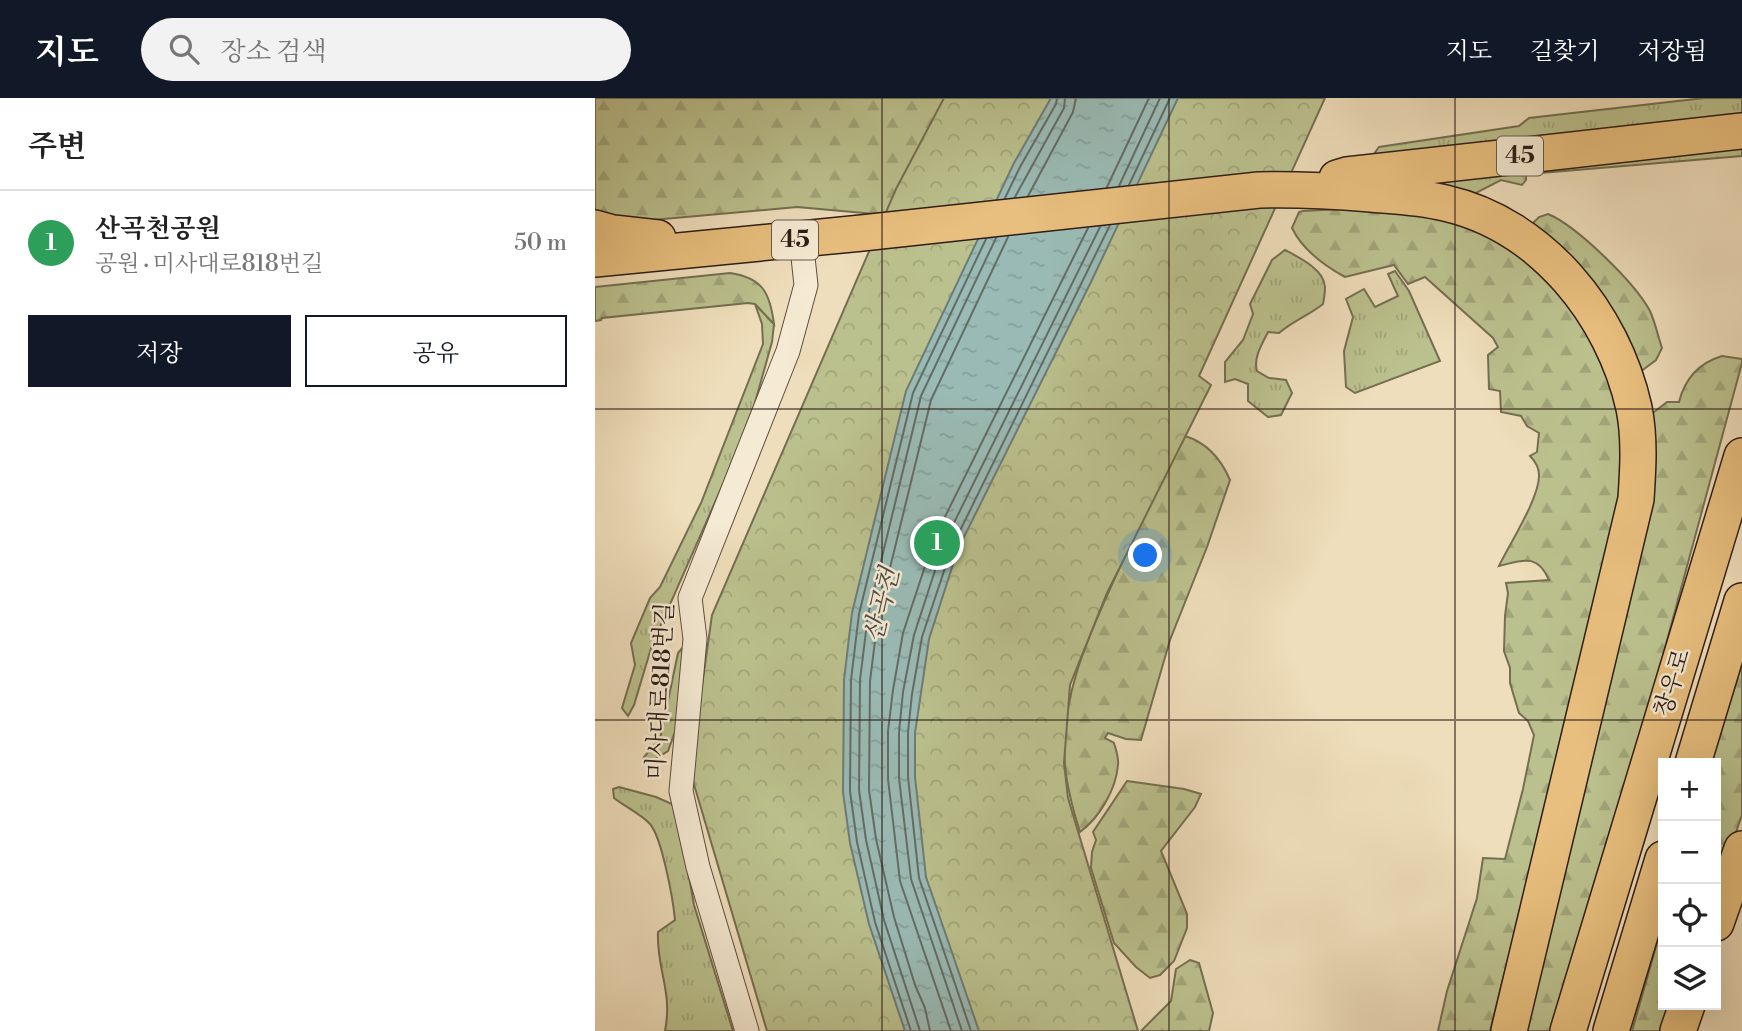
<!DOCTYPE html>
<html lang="ko">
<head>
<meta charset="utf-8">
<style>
  :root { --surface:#fff; --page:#f2f2f2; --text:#222; --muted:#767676; --line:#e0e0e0; --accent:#111827 }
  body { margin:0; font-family:"Libre Bodoni","Noto Serif KR",serif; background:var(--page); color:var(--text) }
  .controls { position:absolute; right:21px; bottom:21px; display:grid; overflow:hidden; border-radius:0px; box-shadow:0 7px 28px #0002 }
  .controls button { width:63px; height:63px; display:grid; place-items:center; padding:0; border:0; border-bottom:2px solid var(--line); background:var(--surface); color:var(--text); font:35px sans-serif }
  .you { position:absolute; left:551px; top:458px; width:24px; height:24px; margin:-18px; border:5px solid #fff; border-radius:50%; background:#1a73e8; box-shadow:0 0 0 10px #1a73e833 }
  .badge { display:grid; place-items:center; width:46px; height:46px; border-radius:50%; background:var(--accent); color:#fff; font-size:23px; font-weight:700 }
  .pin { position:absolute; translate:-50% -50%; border:4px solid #fff; box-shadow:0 2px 7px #0006 }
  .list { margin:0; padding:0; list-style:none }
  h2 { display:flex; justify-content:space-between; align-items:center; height:91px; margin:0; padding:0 28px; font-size:30px }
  h2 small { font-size:23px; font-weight:400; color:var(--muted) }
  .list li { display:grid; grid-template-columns:46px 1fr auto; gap:21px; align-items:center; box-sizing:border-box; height:105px; padding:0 28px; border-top:2px solid var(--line) }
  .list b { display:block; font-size:26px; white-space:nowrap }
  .list p { margin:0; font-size:23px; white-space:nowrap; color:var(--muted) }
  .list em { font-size:23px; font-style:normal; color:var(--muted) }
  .actions { display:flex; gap:14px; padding:21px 28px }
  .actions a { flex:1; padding:16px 0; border:2px solid var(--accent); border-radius:0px; text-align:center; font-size:24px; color:var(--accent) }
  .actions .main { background:var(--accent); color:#fff }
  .icon { flex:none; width:38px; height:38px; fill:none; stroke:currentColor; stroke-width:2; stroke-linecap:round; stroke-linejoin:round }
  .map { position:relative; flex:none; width:1147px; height:933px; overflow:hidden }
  header { display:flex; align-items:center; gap:42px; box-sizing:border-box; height:98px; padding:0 35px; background:var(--accent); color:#fff }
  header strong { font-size:33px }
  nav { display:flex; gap:38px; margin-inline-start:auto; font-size:24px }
  .search { width:490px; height:63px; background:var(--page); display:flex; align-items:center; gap:18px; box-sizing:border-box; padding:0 24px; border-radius:38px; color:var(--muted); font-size:26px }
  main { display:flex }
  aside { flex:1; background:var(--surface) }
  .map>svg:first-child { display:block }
  .grass { fill:url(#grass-tufts); stroke:#746f52; stroke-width:2 }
  .forest { fill:url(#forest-firs); stroke:#746f52; stroke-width:2 }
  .park { fill:url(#park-crowns); stroke:#746f52; stroke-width:2 }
  .water { fill:url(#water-ripples); stroke:#6f7c76; stroke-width:2 }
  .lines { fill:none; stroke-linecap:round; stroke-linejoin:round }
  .shore { stroke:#646c66; stroke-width:2 }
  .minor-casing { stroke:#5e4d40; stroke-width:25 }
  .primary-casing { stroke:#2e1d17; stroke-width:38 }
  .minor { stroke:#f5ead3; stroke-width:23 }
  .primary { stroke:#e8bf7e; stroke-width:35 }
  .grid { fill:none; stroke:#2e1d17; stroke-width:2; stroke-opacity:0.55 }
  .labels { text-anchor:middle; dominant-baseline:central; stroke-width:5; stroke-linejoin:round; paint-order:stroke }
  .shield { fill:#f5ead3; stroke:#6a5a4f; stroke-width:2 }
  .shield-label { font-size:23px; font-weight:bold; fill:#2e1d17 }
  .street-label { font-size:24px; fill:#2e1d17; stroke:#f5ead3 }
  .water-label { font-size:26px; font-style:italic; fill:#4e4c46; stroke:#f5ead3 }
</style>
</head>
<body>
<header>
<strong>지도</strong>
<div class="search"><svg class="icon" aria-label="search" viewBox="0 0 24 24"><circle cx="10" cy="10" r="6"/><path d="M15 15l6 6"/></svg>장소 검색</div>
<nav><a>지도</a><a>길찾기</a><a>저장됨</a></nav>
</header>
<main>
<aside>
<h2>주변<small></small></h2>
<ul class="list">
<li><span class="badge" style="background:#2e9e5b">1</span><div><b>산곡천공원</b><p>공원 · 미사대로818번길</p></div><em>50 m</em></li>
</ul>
<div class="actions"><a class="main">저장</a><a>공유</a></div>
</aside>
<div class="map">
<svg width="1147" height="933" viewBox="0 0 1147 933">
  <defs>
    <pattern id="grass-tufts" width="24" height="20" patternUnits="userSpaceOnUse" patternTransform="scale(1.75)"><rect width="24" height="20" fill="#bbc18e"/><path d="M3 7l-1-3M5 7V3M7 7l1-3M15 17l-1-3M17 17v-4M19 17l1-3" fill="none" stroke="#a1a57a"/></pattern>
    <pattern id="forest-firs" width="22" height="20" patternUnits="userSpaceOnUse" patternTransform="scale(1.75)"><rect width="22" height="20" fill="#bbc18e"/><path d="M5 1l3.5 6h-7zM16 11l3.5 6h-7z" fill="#a1a57a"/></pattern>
    <pattern id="park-crowns" width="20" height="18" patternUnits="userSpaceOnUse" patternTransform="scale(1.75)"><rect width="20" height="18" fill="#bbc18e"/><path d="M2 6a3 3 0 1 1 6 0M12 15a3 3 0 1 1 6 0" fill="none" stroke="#a1a57a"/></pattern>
    <pattern id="water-ripples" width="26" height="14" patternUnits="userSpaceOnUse" patternTransform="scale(1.75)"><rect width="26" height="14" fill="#9abbb5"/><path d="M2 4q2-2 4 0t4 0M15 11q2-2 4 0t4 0" fill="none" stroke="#85a09b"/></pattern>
  </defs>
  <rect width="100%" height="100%" fill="#efdebb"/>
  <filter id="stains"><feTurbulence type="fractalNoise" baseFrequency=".00286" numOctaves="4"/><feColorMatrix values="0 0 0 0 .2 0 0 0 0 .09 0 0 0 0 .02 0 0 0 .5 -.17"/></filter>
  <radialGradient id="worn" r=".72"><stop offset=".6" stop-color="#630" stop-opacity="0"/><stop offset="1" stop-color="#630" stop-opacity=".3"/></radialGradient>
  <path class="grass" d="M1109 0H1147V21L773 64 784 49 924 28 934 20Z
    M1147 47V58L934 76 931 77V82L927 87 906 82 879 96 840 84Z
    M690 152C703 159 729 171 730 189 730 194 729 201 728 206 713 218 699 222 684 235L673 234C667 246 658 260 662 273L674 280 691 282 697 295 686 317 673 319 653 303V286L640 281 630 284V264L648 242 658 216 655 206 677 162Z
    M800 173 814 193 845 263 760 295 751 289 749 253 758 219 751 201 769 191 780 209 803 198 793 176Z
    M160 206 179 226 177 244 159 308 129 384 57 547 39 607 33 618 27 610 40 567 36 545 55 500 65 489 106 405 168 246 167 226Z
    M88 549 81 631 73 653 55 664 48 663 49 659 65 641 83 555Z
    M24 689 61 699 77 706 83 716 99 807 138 933H70C78 893 61 870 63 834L80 822C78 801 67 740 55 726 46 716 29 708 19 700L18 691Z"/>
  <path class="forest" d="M0 0H413L358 107 280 116 202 109 46 123 0 119Z
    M805 108 892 131 974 193 1029 317 1025 393 1014 456 895 933H843L852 893 882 800 888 760 910 761 928 691 939 637 933 623 924 615 915 585V570L909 553 910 518 913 495 911 485 954 482C942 454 926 463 904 468 914 447 945 399 944 377 944 369 941 364 935 358L942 354 944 335 932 328 926 318 906 314 905 293 894 291 893 257 903 249 898 240 830 179 813 186 799 167 750 179C730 168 707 151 697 130L704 114 708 113Z
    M953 116C982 128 1040 185 1055 213 1060 224 1063 238 1067 250L1061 262 1045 274C1033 248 1023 219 1007 195 989 168 960 148 936 127L944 119Z
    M135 175C168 180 175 195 179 226L160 206 153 205 7 220 6 222 0 223V189Z
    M1127 258 1147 261V265L1054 609 955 933H925L1050 321 1072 304H1084C1090 280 1104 265 1127 258Z
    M590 338C613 345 626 361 635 382L612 449 575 542 546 642 531 641 513 635 510 640 519 645C521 652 524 660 523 667 521 692 504 720 485 734 478 712 472 690 470 667 465 600 492 541 519 482 541 434 566 386 590 338Z
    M1147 565V717L1121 791V665H1116Z
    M532 683 589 691 606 696 600 709 566 753 592 816V830L579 863 565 877 555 880 541 869 519 845 496 770 497 754 501 742 498 734Z
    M1068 824V907H1081L1071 933H1037Z
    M595 862 604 865 618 915 614 933H546L576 903 581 871Z"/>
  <path class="park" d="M349 0H730L604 278 616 287 512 495 475 587 469 665 473 700 543 933H172L95 673 117 517 301 91Z"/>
  <path class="water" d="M456 0H583L495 186 363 451 334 541 320 635V679L331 779 384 933H310L274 826 255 745 248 694 249 582 257 515 311 293 419 65Z"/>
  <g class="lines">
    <path class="shore" d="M534 87 575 0
      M524 88 565 0
      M512 89 554 0
      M433 98 478 14 481 0
      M420 99 469 10 470 0
      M410 100 425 69 461 6 462 0
      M316 933 280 824 262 744 255 693 256 582 264 516 318 295 391 141
      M325 933 289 822 271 742 264 692 265 582 273 517 326 298 401 140
      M335 933 330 910 320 887 299 819 281 741 274 692 275 583 283 519 336 302 413 139
      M356 933 305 783 293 681V633L298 592 308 535 339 441 493 130
      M367 933 316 781 304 680V634L308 594 319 537 349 445 505 129
      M376 933 324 780 313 679V634L317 596 327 539 357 449 515 127"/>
    <defs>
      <path id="minor" d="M152 933 103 769 86 693 100 541 95 500 193 253 211 187 206 141"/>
      <path id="primary" d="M742 80 752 77 1147 33
        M0 130 18 135 63 140
        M0 161 267 135 664 92C701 91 738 93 776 96 801 98 826 99 850 105 947 127 1018 216 1039 310 1045 340 1043 371 1041 401L914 933
        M1098 665 1147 503
        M1121 825 1147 751
        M973 933 1147 358
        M1016 933 1068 761
        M1083 933 1092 907"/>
    </defs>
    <use href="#minor" class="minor-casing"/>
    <use href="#primary" class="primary-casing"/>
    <use href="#minor" class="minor"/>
    <use href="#primary" class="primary"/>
  </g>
  <path class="grid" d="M287 0V933M574 0V933M860 0V933M0 311H1147M0 622H1147"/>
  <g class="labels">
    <g class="shield">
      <rect x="902" y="38.5" width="46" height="39" rx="5"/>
      <rect x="177" y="122.5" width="46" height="39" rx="5"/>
    </g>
    <g class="shield-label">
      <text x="925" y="58">45</text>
      <text x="200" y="142">45</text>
    </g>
    <g class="street-label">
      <text transform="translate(1078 585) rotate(-73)">창우로</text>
      <text transform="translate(66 593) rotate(-87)">미사대로818번길</text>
    </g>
    <g class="water-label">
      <text transform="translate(287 507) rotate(-76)">산곡천</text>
    </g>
  </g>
  <rect width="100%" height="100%" filter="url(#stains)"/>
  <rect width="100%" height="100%" fill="url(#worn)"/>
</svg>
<div class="controls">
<button>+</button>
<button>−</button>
<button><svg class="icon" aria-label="locate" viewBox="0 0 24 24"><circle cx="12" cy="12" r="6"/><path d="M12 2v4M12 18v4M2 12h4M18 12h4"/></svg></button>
<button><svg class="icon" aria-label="layers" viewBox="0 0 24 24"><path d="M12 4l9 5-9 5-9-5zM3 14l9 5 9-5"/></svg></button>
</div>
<div class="you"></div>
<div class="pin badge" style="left:342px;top:445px;background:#2e9e5b">1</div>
</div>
</main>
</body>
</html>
